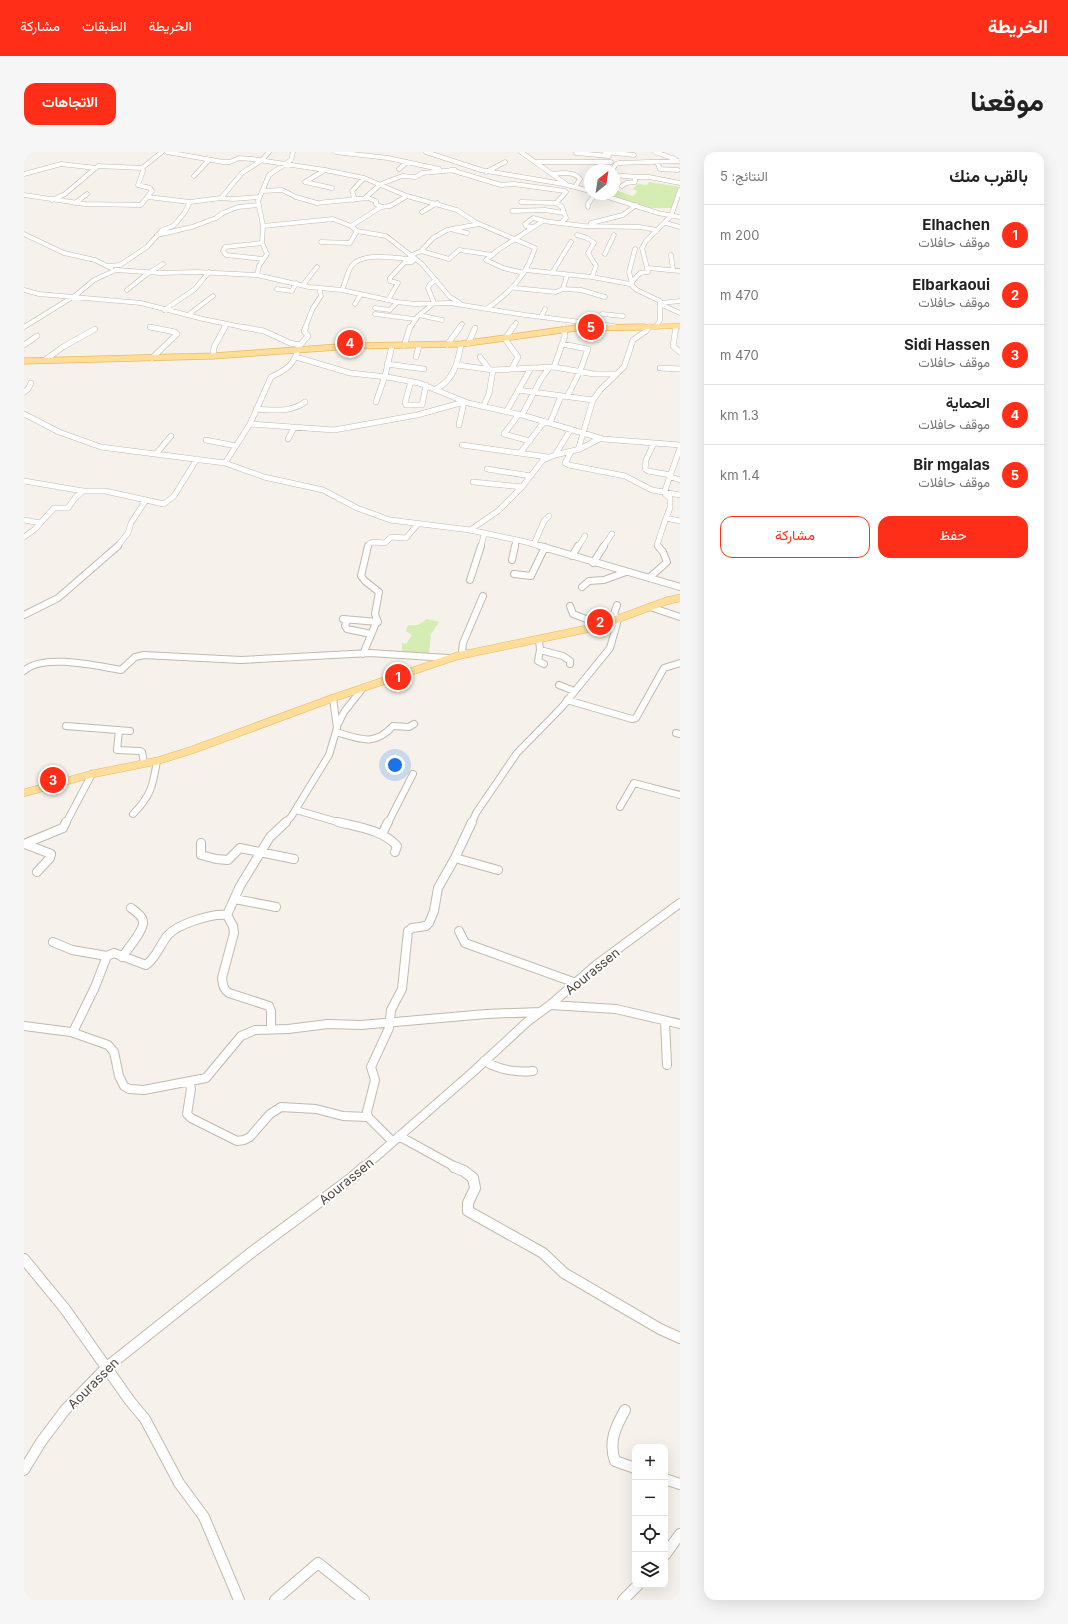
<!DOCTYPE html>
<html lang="ar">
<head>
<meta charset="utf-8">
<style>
  :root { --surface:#fff; --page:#f6f6f6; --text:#222; --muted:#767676; --line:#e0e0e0; --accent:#ff2e18 }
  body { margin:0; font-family:Inter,Vazirmatn,sans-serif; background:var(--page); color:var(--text); direction:rtl }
  .controls { position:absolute; right:12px; bottom:12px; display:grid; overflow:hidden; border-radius:8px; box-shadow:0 4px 16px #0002 }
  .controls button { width:36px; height:36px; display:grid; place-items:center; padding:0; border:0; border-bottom:1px solid var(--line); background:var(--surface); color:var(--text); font:20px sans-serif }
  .compass { position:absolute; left:560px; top:12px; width:36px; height:36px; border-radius:50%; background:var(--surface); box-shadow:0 4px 16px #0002; rotate:30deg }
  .you { position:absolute; left:371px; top:613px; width:14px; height:14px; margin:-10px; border:3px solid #fff; border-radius:50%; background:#1a73e8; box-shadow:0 0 0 6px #1a73e833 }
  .badge { display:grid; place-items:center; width:26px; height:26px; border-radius:50%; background:var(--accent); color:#fff; font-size:13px; font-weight:700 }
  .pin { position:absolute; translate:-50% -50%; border:2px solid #fff; box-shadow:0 1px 4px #0006 }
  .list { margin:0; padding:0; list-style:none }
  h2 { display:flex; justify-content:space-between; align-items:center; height:52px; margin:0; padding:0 16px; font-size:17px }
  h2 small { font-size:13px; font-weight:400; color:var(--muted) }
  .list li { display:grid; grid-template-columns:26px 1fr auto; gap:12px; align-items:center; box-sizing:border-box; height:60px; padding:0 16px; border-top:1px solid var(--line) }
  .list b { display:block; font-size:15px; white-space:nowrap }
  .list p { margin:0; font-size:13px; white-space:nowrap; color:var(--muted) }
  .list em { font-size:13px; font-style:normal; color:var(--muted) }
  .actions { display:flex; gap:8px; padding:12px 16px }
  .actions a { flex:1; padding:9px 0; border:1px solid var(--accent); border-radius:12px; text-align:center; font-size:14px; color:var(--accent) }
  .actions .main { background:var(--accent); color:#fff }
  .icon { flex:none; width:22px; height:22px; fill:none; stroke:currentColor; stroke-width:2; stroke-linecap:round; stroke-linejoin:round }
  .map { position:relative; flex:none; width:656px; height:1448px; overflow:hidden; direction:ltr; border-radius:12px }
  header { display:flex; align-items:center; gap:24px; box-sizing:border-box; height:56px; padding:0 20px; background:var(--accent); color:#fff }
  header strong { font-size:19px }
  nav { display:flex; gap:22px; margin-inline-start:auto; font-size:14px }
  .intro { display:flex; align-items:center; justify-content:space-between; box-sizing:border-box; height:96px; padding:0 24px }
  h1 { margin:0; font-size:28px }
  .button { padding:10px 18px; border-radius:12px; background:var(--accent); color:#fff; font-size:14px; font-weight:700 }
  main { display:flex; gap:24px; padding:0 24px }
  aside { flex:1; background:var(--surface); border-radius:12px; box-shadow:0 4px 16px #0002 }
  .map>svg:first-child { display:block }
  .green { fill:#d5ecb2 }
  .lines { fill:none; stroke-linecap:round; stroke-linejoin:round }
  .minor-far4-casing { stroke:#c2b9ac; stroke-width:5 }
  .minor-far3-casing { stroke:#c2b9ac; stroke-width:6 }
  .minor-far2-casing { stroke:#c2b9ac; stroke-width:8 }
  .minor-far1-casing { stroke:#c2b9ac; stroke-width:10 }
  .minor-casing { stroke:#c2b9ac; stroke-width:12 }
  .major-far2-casing { stroke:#eaba64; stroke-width:5.5 }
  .major-far1-casing { stroke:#eaba64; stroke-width:7 }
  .major-casing { stroke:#eaba64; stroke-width:8 }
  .minor-far4 { stroke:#fff; stroke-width:4 }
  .minor-far3 { stroke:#fff; stroke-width:5 }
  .minor-far2 { stroke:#fff; stroke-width:6 }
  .minor-far1 { stroke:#fff; stroke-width:8 }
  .minor { stroke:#fff; stroke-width:10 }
  .major-far2 { stroke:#ffdd9a; stroke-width:4.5 }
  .major-far1 { stroke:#ffdd9a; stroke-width:5.5 }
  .major { stroke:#ffdd9a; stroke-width:7 }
  .labels { text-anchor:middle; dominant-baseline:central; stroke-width:4; stroke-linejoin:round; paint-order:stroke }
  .near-street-label { font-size:13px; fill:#4b4238; stroke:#fff }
</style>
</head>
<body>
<header>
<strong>الخريطة</strong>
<nav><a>الخريطة</a><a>الطبقات</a><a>مشاركة</a></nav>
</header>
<div class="intro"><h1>موقعنا</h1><a class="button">الاتجاهات</a></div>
<main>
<aside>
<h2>بالقرب منك<small>النتائج: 5</small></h2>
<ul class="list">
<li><span class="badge">1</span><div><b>Elhachen</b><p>موقف حافلات</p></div><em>200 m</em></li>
<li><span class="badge">2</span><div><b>Elbarkaoui</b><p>موقف حافلات</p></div><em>470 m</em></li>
<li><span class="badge">3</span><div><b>Sidi Hassen</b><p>موقف حافلات</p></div><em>470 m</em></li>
<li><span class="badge">4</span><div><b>الحماية</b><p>موقف حافلات</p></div><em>1.3 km</em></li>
<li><span class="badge">5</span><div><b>Bir mgalas</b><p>موقف حافلات</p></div><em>1.4 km</em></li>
</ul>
<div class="actions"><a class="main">حفظ</a><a>مشاركة</a></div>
</aside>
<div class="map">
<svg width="656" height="1448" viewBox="0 0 656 1448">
  <rect width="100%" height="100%" fill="#f6f2eb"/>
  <path class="green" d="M625 30 656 35 647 56H627L592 45 589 42H590L591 38 609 44 614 39 609 37 613 32 623 33Z
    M403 467 415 470 407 482 405 503 378 501V491L382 492 388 483 382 479 384 473H394Z"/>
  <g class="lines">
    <defs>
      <path id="minor-far4" d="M143 0 199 10H206L215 6 228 7 301 18 340 26 383 44 433 58 451 70 511 96C502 124 486 141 462 157
        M311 0 364 6 415 17
        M402 0 457 18 539 32 566 39
        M497 0 542 32
        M581 0 610 3
        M631 0 651 7
        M552 1 585 4
        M513 10H587
        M633 10 636 17 654 18
        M572 15 584 18
        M375 17 383 10
        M301 18 281 30 308 36
        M427 18 477 33 490 32 541 39 542 40 532 51 538 55 542 66 537 71
        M588 18 592 12 595 11 656 9
        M462 20 481 10
        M0 22 37 12 72 16
        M528 22C537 21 550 19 556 27L551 35
        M590 23 611 25
        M170 24 185 8
        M598 34 602 31 611 30V25H625L656 31
        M238 39 258 38 272 45 293 51 344 46 352 49V52L357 55 327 74
        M575 42 634 61 656 65
        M0 43 61 52 117 53 128 39 126 36 114 33 119 19 118 16 138 0
        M124 45 166 50 197 46 209 47 235 45
        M197 46 218 21 238 8 245 0
        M341 46 357 32 378 24 392 25 398 21 431 18
        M28 48 41 42 74 14 118 16
        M329 48 330 45 328 39 340 26
        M497 50 532 51
        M51 51 63 42
        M357 55 366 54 383 44
        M564 55V52L571 42
        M488 59 521 58 540 61
        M398 60 413 51
        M567 71 599 63 612 53
        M642 71 656 75
        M239 74 309 67 327 74 333 79 362 84 398 112 426 145 436 151
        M509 75 502 74 501 72 509 66 521 69
        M430 78 443 81
        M0 82 40 101 71 108 87 116
        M133 83 168 75 192 66 199 61 214 55 235 53
        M553 83 563 86 570 91 564 101 572 114 568 125
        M297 90 326 91 333 79
        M238 91 201 95 199 99 202 103 240 107
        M397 99 425 107 435 98 469 103
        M581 102 590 83
        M647 103 649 118
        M386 104 397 99 409 86 423 78 455 72
        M84 114 96 113 123 95 138 78 149 74 152 71 161 60 166 50
        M624 116 656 119
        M502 118 568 125 606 132
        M500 121 479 116 462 108 474 98 519 69 560 74 615 75 633 78
        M528 121 547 90
        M233 123 235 114 243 102 238 91 239 74 234 49 245 23 267 8 269 0
        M608 131 605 120 611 97
        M279 133 293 115
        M491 136 532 140 539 137 543 123
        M253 137 268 139 272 131
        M539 137 557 138 581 145
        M0 138 15 142 117 151 179 167 223 176
        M103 138 123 122 139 112
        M318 138C321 132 324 118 327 115 336 99 375 106 390 108
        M364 148 374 131 366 129V126L381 110H388
        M637 151 656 149
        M331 152 337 142
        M638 153 656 161
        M351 156 366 158 373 150
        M140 158 171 137 185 120
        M351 162 390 167
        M578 162 599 164
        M164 163 189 144
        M395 163 418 168
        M517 165 521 157
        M0 175 52 143 70 128 92 118 136 121 173 120 233 123 285 135 318 138 373 150 391 152 426 151 501 163 590 174
        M126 175 129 176
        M632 175 636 168V149L613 138 606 132 616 121 624 120 618 96 622 89 647 64 656 38
        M200 176 201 172
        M281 176 289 156 297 144 295 136
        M386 176 394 164 410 151 404 136 406 132 412 128
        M435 176 438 172
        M489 176 492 171"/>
      <path id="minor-far3" d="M126 175 151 180 153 182 128 206
        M652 175 649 194 656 200
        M444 192 451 176
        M538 192 564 197 556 219 543 245
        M0 193 13 184
        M276 193 284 184 280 179 282 175
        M423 193 436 175
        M380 194 386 175
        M189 204 190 195 201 175
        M272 205 326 221 363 225 395 231 444 251 498 263 579 287 656 293
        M392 205 395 194
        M456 205 465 217
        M21 208 39 195 71 177
        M363 212 400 217
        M433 213 469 218 530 215 570 222H591
        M530 215 541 184 540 177
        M488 216 494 205 481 187 489 175
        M636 216 656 217
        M387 229 381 251 382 253H398L402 233
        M412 237C430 228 434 210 437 192
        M494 238 569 248
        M0 240 4 237 7 231
        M352 250 361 224 368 194
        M459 255 465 242 469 218
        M232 257C249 258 266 261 281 250
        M482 260 507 216
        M0 262 35 280 77 295 201 311 240 325 299 338 333 356 366 368 446 378 502 390 519 395
        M495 262 480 282 506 289
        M498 263 517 227 525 216
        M526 271 537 244
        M226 272 310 278 393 263 440 250
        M435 273 440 250
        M264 287 270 276
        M182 288 212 294
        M630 291 622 308 621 317 624 319 647 323
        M438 293 524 305
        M656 296 640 341 646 346V356L642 366 656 369
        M554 298 569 248 576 238 600 215 609 188 622 179 625 175
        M547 300 541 311 545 313 601 324 628 338 656 343
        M496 301 520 270
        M132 302 147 284
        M531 303 547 277
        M201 311 226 272 247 225C266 216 269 213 276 193L266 191 240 179 218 175
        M463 317 507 324
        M647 325 656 328
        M0 329 59 339H81L140 352 150 344 173 307
        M449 330 498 335
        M0 368 16 371
        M446 378 474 359 498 335 519 308 531 303 556 297 577 286
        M0 385 11 377 30 356H44L51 346 59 339
        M510 392 520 369 525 364
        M93 395 104 381 107 371 122 348
        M344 395 345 392 349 390 361 391 367 385 382 386 393 373
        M457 395 460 382
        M491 395 492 388
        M554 395 561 384
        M579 395 588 382
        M635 395 633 393 642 366"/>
      <path id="minor-far2" d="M516 394 656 435
        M548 404 554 394
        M488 408 491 394
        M569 411 580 394
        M490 422 507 424 521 395
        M625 426 643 410 639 400 634 394
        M446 428 457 394
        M558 435 565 429 580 428 602 420
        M546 454 549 462 578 473
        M626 455 656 465
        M0 463 34 446 94 394
        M319 467 354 470 351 462 355 440 341 429 337 424 344 394
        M323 468 321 474 323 477 347 482
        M515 487 516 498 514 509 520 512
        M516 498 539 504 546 509V512
        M339 502 352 471
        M442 502 438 499 439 491 459 444
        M0 519C18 501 73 514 97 518L111 505 120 503 217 508 346 501 424 506
        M535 533 550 539
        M543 548 608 567 612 566 640 516 656 511
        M42 574 106 579
        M313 574 320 560 339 536
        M95 578 93 598 116 599 118 600 120 611
        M312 580C336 587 350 595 369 574L385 575 390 572
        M652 581 656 582
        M596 655 610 631 656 643
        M272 658 317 671
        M109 662C127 644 129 633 133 609
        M42 671 68 622
        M261 671 267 665 305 603 313 576 309 546
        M364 671 389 622
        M448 671 452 661 493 601 538 555 586 496 594 468 590 462 593 453"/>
      <path id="minor-far1" d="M314 670C334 675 359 678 373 694L371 700
        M358 682 364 670
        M177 691V703L192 707 204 708 216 696 270 707
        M0 692 39 676 42 670
        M1 692 27 702 26 706 13 720
        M431 706 474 718
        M211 747 252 755
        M435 779 441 791 552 831
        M29 790 48 798 83 804
        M98 805C103 798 120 778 119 770 119 764 111 759 107 756
        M526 853 592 857 656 872
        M641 870 643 913
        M0 874 47 880 84 893 90 900 95 924 100 934 105 937 120 938 182 926 217 884 231 878 264 877 304 872 337 873 462 862 516 860
        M247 877V859L245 854 205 841C199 837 199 833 198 826L210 781 209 774 203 763 216 734 246 685 262 670
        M49 880 71 835 83 804 90 801 122 813C133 805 136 792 144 783 154 772 188 761 203 763
        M460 909C476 918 491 921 509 919
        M165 930 167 937 163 962 167 966 213 989 220 988 226 985 246 962 257 955 292 957 319 964 344 965
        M375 984 433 1016
        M368 989 344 965 343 960 351 928 347 915 365 876 367 858 378 837 384 779 388 776 402 774 405 771 410 759 414 736 431 706 448 670
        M339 1016 450 919 503 870 526 853 572 813 656 751"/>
      <path id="minor" d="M430 1015 440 1019 449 1026 451 1036 444 1051V1059L519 1101 540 1121 636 1177 656 1186
        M0 1107 41 1157 106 1249 121 1267 155 1331 180 1365 215 1448
        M601 1258C592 1274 584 1290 591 1309L611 1316
        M0 1318 17 1290 41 1258 83 1215 228 1100 329 1025 340 1015
        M641 1327 656 1332
        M641 1403 656 1382
        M251 1448 294 1411 340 1448
        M599 1448 614 1433"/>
      <path id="major-far2" d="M568 176 656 174"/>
      <path id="major-far1" d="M0 209 189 204 328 194 437 192 552 176 620 175"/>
      <path id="major" d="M0 641 68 622 133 609 168 598 309 546 433 504 572 475 642 449 656 446"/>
    </defs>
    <use href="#minor-far4" class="minor-far4-casing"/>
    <use href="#minor-far3" class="minor-far3-casing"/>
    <use href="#minor-far2" class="minor-far2-casing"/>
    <use href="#minor-far1" class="minor-far1-casing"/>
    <use href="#minor" class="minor-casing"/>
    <use href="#major-far2" class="major-far2-casing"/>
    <use href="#major-far1" class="major-far1-casing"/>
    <use href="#major" class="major-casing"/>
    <use href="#minor-far4" class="minor-far4"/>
    <use href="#minor-far3" class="minor-far3"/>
    <use href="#minor-far2" class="minor-far2"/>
    <use href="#minor-far1" class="minor-far1"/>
    <use href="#minor" class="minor"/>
    <use href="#major-far2" class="major-far2"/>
    <use href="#major-far1" class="major-far1"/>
    <use href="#major" class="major"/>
  </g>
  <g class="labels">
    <g class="near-street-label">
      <text transform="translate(568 819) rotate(-39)">Aourassen</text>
      <text transform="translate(322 1029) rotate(-39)">Aourassen</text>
      <text transform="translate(69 1231) rotate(-45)">Aourassen</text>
    </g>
  </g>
</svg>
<div class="controls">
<button>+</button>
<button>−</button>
<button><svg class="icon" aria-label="locate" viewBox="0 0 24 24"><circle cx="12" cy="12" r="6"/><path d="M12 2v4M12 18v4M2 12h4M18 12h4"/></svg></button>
<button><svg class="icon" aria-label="layers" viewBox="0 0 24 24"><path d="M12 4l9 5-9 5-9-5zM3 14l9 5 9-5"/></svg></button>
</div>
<svg class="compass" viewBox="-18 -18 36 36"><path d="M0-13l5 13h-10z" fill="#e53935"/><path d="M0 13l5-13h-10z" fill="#767676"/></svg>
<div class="you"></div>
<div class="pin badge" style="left:374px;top:525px">1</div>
<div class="pin badge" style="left:576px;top:470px">2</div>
<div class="pin badge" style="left:29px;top:628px">3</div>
<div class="pin badge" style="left:326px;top:191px">4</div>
<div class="pin badge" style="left:567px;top:175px">5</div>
</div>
</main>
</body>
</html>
